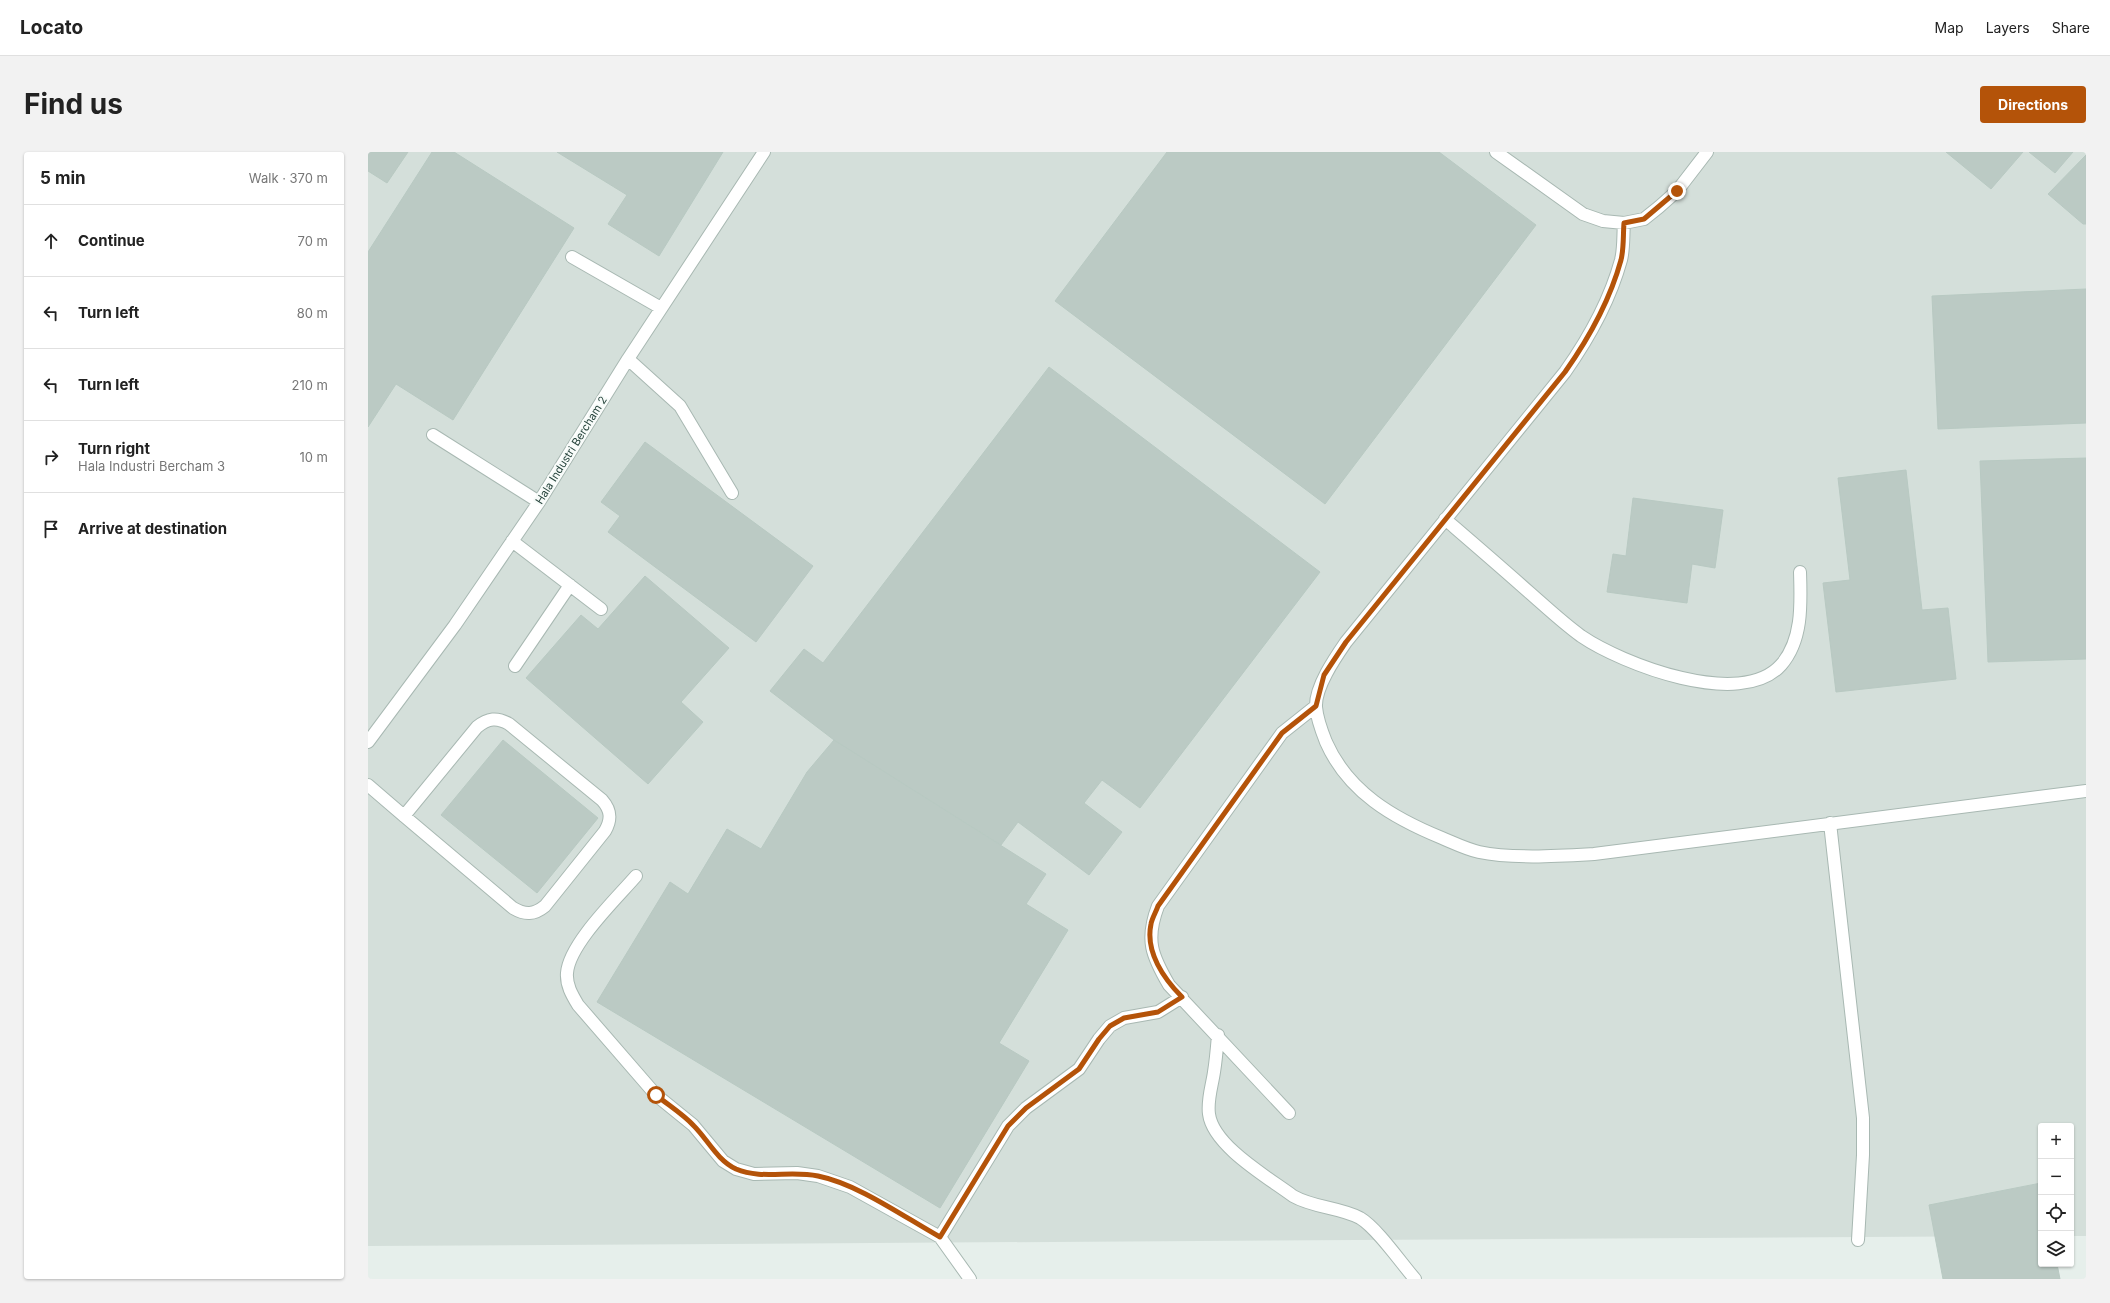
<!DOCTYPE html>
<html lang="en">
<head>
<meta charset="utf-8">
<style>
  :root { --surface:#fff; --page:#f2f2f2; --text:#222; --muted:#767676; --line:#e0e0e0; --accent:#b45309 }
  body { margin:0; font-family:Inter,sans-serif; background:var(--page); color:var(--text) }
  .controls { position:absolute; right:12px; bottom:12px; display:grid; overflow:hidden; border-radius:4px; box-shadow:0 1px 3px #0004 }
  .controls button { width:36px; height:36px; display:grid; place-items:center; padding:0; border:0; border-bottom:1px solid var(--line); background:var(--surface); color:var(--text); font:20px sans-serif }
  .stop { position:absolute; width:12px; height:12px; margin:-9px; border:3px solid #b45309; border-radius:50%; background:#fff }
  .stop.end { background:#b45309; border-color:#fff; box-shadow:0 1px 4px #0008 }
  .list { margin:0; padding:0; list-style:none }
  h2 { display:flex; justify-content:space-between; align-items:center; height:52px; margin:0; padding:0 16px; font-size:17px }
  h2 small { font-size:13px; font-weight:400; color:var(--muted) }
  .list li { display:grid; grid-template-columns:26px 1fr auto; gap:12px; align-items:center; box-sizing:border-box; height:72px; padding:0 16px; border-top:1px solid var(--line) }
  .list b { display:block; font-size:15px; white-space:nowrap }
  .list p { margin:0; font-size:13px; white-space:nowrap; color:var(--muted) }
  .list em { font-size:13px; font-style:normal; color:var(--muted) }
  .icon { flex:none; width:22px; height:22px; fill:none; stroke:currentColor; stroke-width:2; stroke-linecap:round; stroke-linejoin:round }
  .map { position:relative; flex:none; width:1718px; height:1127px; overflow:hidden; border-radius:4px }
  header { display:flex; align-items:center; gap:24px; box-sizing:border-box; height:56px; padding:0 20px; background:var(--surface); border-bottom:1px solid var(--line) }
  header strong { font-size:19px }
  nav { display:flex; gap:22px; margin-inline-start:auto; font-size:14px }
  .intro { display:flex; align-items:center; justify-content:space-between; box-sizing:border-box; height:96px; padding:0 24px }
  h1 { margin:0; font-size:28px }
  .button { padding:10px 18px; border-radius:4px; background:var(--accent); color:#fff; font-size:14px; font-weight:700 }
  main { display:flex; gap:24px; padding:0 24px }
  aside { flex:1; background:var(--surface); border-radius:4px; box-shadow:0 1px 3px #0004 }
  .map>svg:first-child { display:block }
  .built { fill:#d4dfda }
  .building { fill:#bbcac4; stroke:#b8c9c2 }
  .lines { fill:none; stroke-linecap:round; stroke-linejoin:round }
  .minor-casing { stroke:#a8b8b2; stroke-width:14 }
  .minor { stroke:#fff; stroke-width:12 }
  .route { stroke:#b45309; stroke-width:5 }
  .labels { text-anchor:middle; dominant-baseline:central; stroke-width:4; stroke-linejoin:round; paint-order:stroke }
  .street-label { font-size:11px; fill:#24423a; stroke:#f7fbf9 }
</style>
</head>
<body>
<header>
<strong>Locato</strong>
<nav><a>Map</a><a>Layers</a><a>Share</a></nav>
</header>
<div class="intro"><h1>Find us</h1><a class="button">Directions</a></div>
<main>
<aside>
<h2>5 min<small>Walk · 370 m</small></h2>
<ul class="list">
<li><svg class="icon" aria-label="ahead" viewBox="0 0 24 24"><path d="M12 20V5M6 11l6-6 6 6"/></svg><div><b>Continue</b></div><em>70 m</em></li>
<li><svg class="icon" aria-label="left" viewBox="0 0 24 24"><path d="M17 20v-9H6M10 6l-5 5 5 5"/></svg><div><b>Turn left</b></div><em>80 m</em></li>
<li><svg class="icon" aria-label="left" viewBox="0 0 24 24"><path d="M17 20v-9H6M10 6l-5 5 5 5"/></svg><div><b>Turn left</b></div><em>210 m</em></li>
<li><svg class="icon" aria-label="right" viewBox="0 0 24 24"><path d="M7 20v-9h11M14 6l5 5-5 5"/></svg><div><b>Turn right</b><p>Hala Industri Bercham 3</p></div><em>10 m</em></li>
<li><svg class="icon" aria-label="arrive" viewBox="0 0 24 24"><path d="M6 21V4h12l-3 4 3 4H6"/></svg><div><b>Arrive at destination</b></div></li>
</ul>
</aside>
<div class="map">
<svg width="1718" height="1127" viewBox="0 0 1718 1127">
  <rect width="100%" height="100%" fill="#e6efeb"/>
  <path class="built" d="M0 0H1718V1084H1703V974H1673V1084L0 1094Z"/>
  <path class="building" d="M0 0H40L19 31 0 19Z
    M64 0H86L206 76 85 268 28 232 0 275V100Z
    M189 0H355L291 104 240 72 259 43Z
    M799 0H1071L1168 73 957 352 687 149Z
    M1578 0H1655L1623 37Z
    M1661 0H1705L1687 21Z
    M1718 3V72H1715L1680 42Z
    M1718 137V271L1570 277 1564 144Z
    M681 215 952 420 772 656 734 628 716 651 754 680 721 723 650 670 633 693 466 588 402 539 436 497 455 511Z
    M277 290 445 414 388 490 240 380 252 364 233 350Z
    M1718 306V507L1620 510 1612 309Z
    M1538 318 1554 458 1580 456 1588 527 1468 540 1455 431 1482 428 1470 326Z
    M1265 346 1355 358 1347 416 1324 412 1319 451 1239 440 1245 402 1258 404Z
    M277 424 361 496 313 550 335 570 280 632 158 526 213 463 230 477Z
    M135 588 230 666 169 741 73 663Z
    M466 588 678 722 658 752 700 778 631 891 661 909 572 1056 229 850 302 730 320 742 359 677 393 697 439 620Z
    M1673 1031V1112H1689L1692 1127H1575L1561 1053Z"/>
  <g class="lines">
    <defs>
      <path id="minor" d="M1128 0 1215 62 1235 69 1256 71 1276 67 1291 55 1309 39 1339 0
        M1256 71C1255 83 1256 96 1253 108 1242 148 1221 186 1197 220L978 490C967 506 947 535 948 555 949 567 954 580 958 590 980 640 1025 666 1074 686 1086 691 1098 697 1111 700 1144 707 1191 704 1226 702L1718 639
        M204 105 293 156
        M260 207 312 254 364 341
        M65 283 171 350
        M1077 367C1106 392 1134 416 1162 441 1178 455 1195 471 1213 484 1254 512 1373 558 1413 513 1435 488 1433 451 1432 420
        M144 389 233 457
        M147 514 202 433
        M0 590 87 473 171 350 260 207 396 0
        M0 633 36 664 145 756C157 763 166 763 177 754L237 679C244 667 243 658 234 648L141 572C129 565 120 566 109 575L36 664
        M1462 671 1495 966V1003L1490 1088
        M268 724C249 746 201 792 199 821 198 833 204 843 210 853L288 943 325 973 355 1009 368 1017 386 1022 429 1021 450 1024 482 1035 572 1085 602 1127
        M850 883C849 895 848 908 846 920 844 934 839 948 841 962 845 994 901 1026 925 1044 946 1056 971 1055 992 1066 1009 1076 1033 1111 1047 1127
        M921 961 801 833C784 804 777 788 790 754L914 581 948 554
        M572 1085 640 974 658 956 711 917 731 887 742 874 756 866 790 860 814 845"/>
    </defs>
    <use href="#minor" class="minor-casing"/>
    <use href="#minor" class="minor"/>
  </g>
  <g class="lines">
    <path class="route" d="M288 943C300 953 315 962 326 974 340 988 349 1008 368 1017 394 1028 422 1018 450 1024 490 1032 536 1065 572 1085L640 974 658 956 711 917 731 887 742 874 756 866 790 860 814 845C796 827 777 800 783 772 784 766 788 760 790 754L914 581 948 554 956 523 978 490 1197 220C1221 186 1242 148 1253 108 1256 96 1255 83 1256 71L1276 67 1309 39"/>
  </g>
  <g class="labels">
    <g class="street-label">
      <text transform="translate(203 298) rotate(-58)">Hala Industri Bercham 2</text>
    </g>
  </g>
</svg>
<div class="controls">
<button>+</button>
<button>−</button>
<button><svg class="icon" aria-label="locate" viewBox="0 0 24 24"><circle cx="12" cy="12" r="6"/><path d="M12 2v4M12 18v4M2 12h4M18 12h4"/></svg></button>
<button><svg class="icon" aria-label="layers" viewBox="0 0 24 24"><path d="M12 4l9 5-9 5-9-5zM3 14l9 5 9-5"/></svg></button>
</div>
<div class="stop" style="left:288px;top:943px"></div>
<div class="stop end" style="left:1309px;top:39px"></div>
</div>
</main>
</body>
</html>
